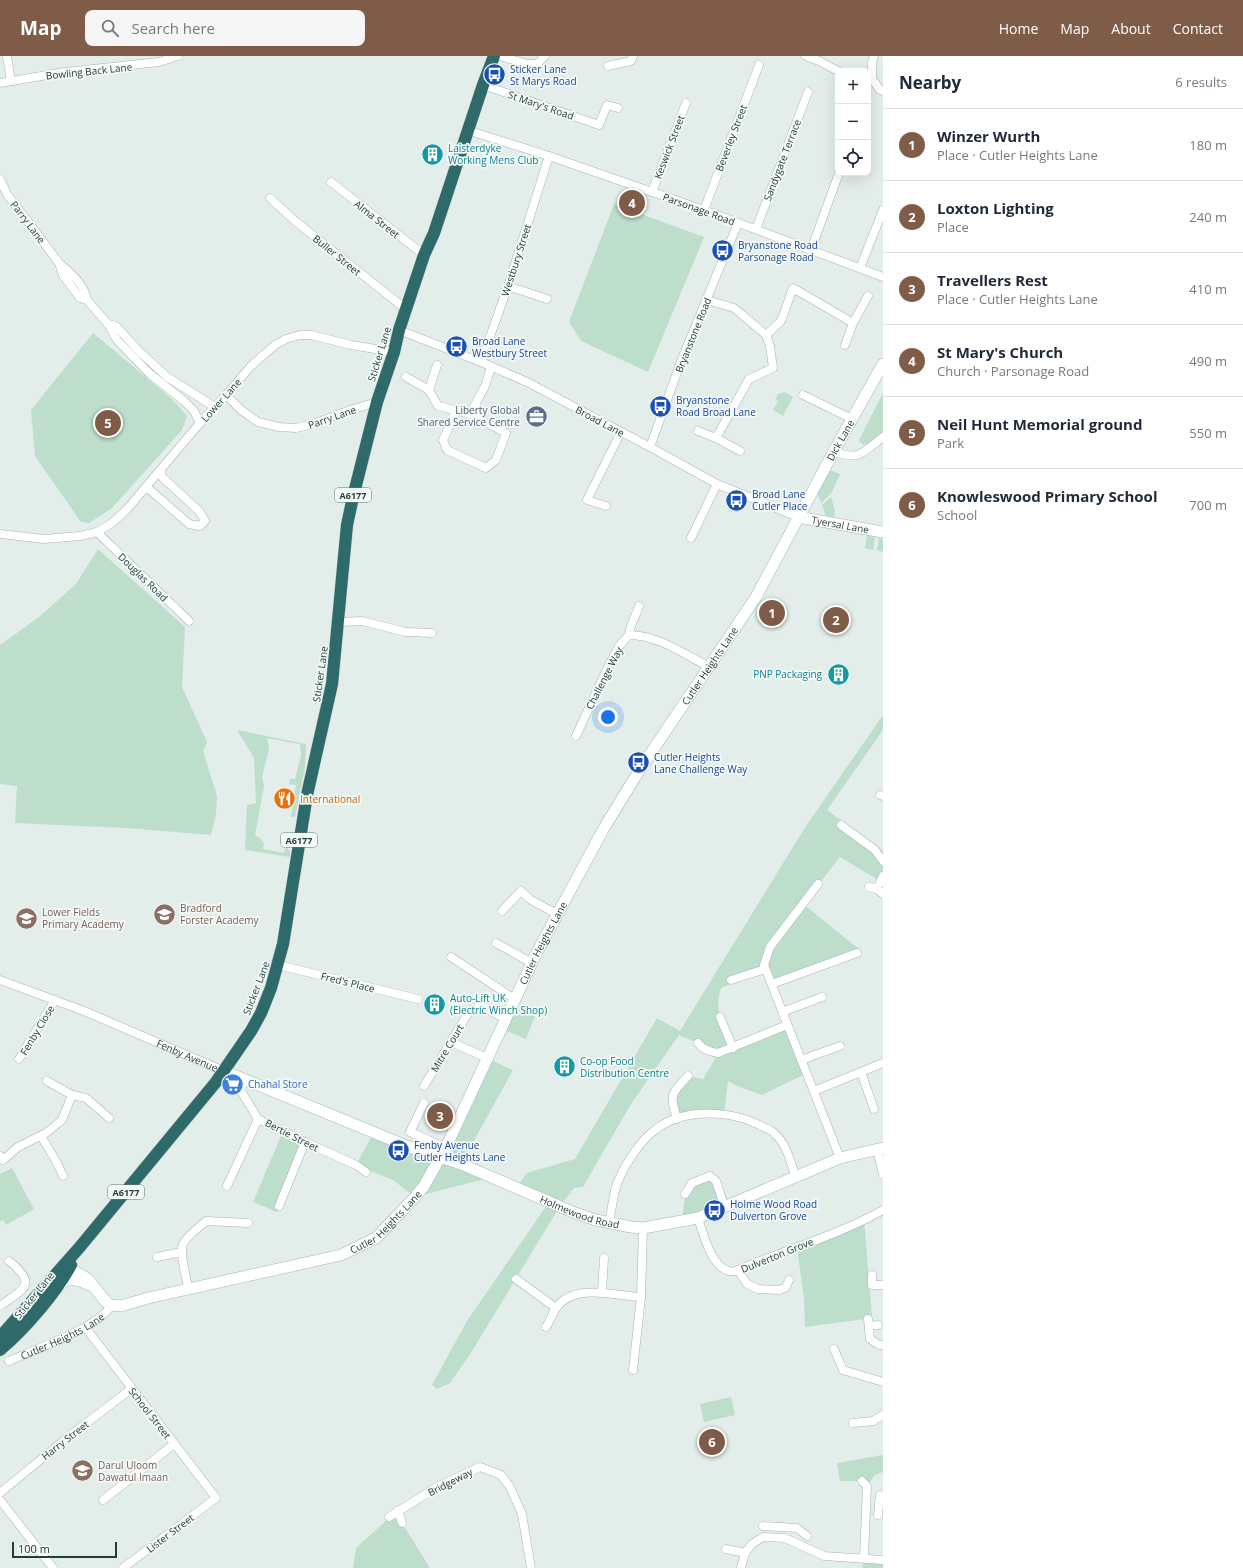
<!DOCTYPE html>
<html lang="en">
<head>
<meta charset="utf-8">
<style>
  :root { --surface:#fff; --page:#f6f6f7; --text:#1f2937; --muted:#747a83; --line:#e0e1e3; --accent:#7e5c47 }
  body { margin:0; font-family:"Open Sans",sans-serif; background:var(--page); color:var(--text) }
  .controls { position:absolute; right:12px; top:12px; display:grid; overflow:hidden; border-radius:8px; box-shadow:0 4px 16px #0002 }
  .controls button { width:36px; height:36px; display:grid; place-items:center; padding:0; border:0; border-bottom:1px solid var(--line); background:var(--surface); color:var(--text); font:20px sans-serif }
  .scale { position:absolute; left:12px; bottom:10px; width:105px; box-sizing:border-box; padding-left:4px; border:2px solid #223e3b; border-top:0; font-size:11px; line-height:14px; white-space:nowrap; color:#223e3b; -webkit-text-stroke:3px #f3f9f7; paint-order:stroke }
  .you { position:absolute; left:608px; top:661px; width:14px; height:14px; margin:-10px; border:3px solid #fff; border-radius:50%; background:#1a73e8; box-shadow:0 0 0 6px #1a73e833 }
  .badge { display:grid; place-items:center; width:26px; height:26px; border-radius:50%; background:var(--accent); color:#fff; font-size:13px; font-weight:700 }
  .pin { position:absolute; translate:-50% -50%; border:2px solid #fff; box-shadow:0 1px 4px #0006 }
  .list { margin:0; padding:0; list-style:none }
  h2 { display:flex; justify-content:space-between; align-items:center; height:52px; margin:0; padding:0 16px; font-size:17px }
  h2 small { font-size:13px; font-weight:400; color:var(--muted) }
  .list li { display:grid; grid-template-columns:26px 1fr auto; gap:12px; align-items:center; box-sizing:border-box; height:72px; padding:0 16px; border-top:1px solid var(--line) }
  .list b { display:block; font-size:15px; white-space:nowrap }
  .list p { margin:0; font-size:13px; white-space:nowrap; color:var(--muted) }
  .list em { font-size:13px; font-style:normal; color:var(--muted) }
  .icon { flex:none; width:22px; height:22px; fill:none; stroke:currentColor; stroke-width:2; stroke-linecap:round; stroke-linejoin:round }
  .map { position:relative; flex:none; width:883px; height:1512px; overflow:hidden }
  header { display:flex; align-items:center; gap:24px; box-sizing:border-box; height:56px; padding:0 20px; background:var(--accent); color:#fff }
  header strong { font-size:19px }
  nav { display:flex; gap:22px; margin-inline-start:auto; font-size:14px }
  .search { width:280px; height:36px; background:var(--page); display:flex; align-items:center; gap:10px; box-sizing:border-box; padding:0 14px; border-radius:8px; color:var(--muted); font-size:15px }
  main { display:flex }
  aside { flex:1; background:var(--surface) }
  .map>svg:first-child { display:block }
  .green { fill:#bcdecb }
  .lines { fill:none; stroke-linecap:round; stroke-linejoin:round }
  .street-casing { stroke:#a5b5b2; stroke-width:9 }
  .secondary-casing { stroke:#a1b8b4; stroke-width:12 }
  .highway-casing { stroke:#c1c9c8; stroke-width:13 }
  .street { stroke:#fff; stroke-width:8 }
  .secondary { stroke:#fff; stroke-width:11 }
  .highway { stroke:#2e6a69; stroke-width:12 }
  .labels { text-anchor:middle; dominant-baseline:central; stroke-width:3.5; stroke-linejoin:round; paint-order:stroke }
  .shield { fill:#f3f9f7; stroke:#617673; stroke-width:1 }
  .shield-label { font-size:9px; font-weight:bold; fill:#223e3b }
  .transit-label { font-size:10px; fill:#164399; stroke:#f3f9f7; text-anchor:start }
  .street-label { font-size:10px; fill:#223e3b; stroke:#f3f9f7 }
  .culture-label { font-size:10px; fill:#0d838f; stroke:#f3f9f7; text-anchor:start }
  .service-label { font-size:10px; fill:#4e5e75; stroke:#f3f9f7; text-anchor:end }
  .food-label { font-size:10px; fill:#c56008; stroke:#f3f9f7; text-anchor:start }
  .education-label { font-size:10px; fill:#785e54; stroke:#f3f9f7; text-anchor:start }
  .shop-label { font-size:10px; fill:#366cbe; stroke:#f3f9f7; text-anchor:start }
</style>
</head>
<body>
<header>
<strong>Map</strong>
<div class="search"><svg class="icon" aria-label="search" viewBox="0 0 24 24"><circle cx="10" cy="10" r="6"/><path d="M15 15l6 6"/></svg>Search here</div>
<nav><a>Home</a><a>Map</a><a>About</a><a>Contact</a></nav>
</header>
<main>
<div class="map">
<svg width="883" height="1512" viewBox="0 0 883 1512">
  <rect width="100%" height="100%" fill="#e3edea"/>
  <path class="green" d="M614 148 704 181 648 316 581 285 569 266Z
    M93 277 172 343 187 360 182 374 112 452 89 467 81 466 35 400 31 354Z
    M785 336 793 341 783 360 773 354 778 345 775 344 778 338Z
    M883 337V377L870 386 863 389 860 386 859 384Z
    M829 414 840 418 832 436 821 447 817 437Z
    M831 441 835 455 834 463 826 460 822 449Z
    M867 480 875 481 873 494 865 492Z
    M879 482 883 483V496L877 494Z
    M98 493 185 571 182 631 207 686 203 695 217 740 216 758 211 779 127 772 15 767 17 730 0 728V589L39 561 76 528Z
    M883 659V674L827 754 883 795V827L840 801 803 848 859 893 772 928 765 913 721 932C713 954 724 971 733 992L787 969 807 1017 762 1039 737 1030 728 1025 724 1058 677 1063 672 1046 688 1020 703 1023 718 998 698 987 679 979 631 1048 583 1131 574 1132 560 1150 472 1295 450 1327 437 1333 432 1329 467 1265 549 1146 516 1132 527 1117 575 1103 657 962 680 975 806 770Z
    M237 674 306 688 305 711 295 761H291L296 729 289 728 290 723H295L301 699 300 688 267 682 269 693 262 721 264 730 255 780 259 781 264 787 263 793 284 797 285 793 287 792 290 795V801L245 794 247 749 256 747 254 702Z
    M513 950 535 960 526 983 502 973Z
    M489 1003 513 1014 461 1108 492 1121 415 1141 393 1124 356 1109 374 1076 441 1101Z
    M283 1075 305 1086 277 1156 253 1146Z
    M12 1112 34 1153 6 1169 3 1164 0 1165V1118Z
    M710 1120 725 1152 682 1165 685 1138 692 1127Z
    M864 1164 872 1262 805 1271 804 1243 797 1191Z
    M731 1341 735 1359 704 1366 700 1348Z
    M883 1399V1416L875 1419 867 1430 862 1425H840L837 1407Z
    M398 1454 402 1467 430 1512H353L356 1492Z
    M864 1502 883 1504V1512H862Z"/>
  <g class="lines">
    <defs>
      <g id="street">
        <path d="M7 0 11 25"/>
        <path d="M500 0 527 8H537L545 0"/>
        <path d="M806 0 819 5 838 15"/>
        <path d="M608 10 631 5 633 0"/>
        <path d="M868 23H872L880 34 883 35"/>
        <path d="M872 23V6L874 0"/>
        <path d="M0 27 65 16 159 6 178 0"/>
        <path d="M483 29 599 69 607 49 618 52"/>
        <path d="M467 74 549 100 704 154 883 221"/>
        <path d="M0 123 7 138 59 207C70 216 85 229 87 244"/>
        <path d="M331 126 424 199"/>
        <path d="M652 136 686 47"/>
        <path d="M270 142 295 165 407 254"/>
        <path d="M704 154 759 9"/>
        <path d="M756 173 808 36"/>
        <path d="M811 194 839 117"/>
        <path d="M59 207 63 219 80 242 87 244 108 268 117 284 150 318 184 345 194 355 200 367"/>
        <path d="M860 212 883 154"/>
        <path d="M508 230 547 243"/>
        <path d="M707 244 734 252 766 279 770 290 773 312 749 323 716 382"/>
        <path d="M108 268 116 270 139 295 167 321 215 351"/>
        <path d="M399 274 481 306 527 326 650 391 717 428 798 461"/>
        <path d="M766 279 781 265 793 232 853 267"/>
        <path d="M845 289 853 267 868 240"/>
        <path d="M481 306 508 230 549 100"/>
        <path d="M406 321 429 334 438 350 470 358 506 377 496 404 486 412 447 394 443 384 456 355"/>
        <path d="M429 334 437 309"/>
        <path d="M226 339 241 354 258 366 279 371 296 372 316 367 350 354 377 346"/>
        <path d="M803 339 852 363"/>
        <path d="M470 358 485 330 491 311"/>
        <path d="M698 375 716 382 740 395"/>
        <path d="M650 391 682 303 738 167"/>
        <path d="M834 395C859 406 863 396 883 381"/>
        <path d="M145 433H149L189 468 200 470 205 465 200 456 162 421 161 414"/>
        <path d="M606 450 587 444 621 376"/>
        <path d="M97 476 189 565"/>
        <path d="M0 478 44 483 80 480 97 476 112 467 128 452 200 367 226 339 251 310 275 289 286 283 300 279H311L351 289 394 296"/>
        <path d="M691 482 717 428"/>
        <path d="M338 566 362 565 406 576 432 577"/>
        <path d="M629 579C630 568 636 560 639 550"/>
        <path d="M576 680 608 611 619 590 629 579C658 579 684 598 709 611"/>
        <path d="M880 739 883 740"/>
        <path d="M841 769 875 794 883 805"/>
        <path d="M818 828 770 891 764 909 840 1102"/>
        <path d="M869 831 877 833 883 838"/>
        <path d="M877 833 883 820"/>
        <path d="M502 855 521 835 531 844 557 858"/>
        <path d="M496 887 532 907"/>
        <path d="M451 901 516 944"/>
        <path d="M278 909 418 943"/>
        <path id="s1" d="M0 924 84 955 224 1015"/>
        <path d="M731 924 765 913"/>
        <path d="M772 928 857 897"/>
        <path d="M479 948 507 964"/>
        <path d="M782 956 822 941"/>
        <path d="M720 961 733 992"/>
        <path d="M451 986 489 1003"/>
        <path d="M698 987C703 994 710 996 718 997L787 969"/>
        <path d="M19 1003 55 944"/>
        <path d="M801 1004 840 990"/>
        <path d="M861 1016 874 1053"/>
        <path d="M243 1024 241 1035 258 1063 305 1086 356 1109 366 1116"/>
        <path d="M424 1030 470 954"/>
        <path d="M814 1035 883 1007"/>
        <path d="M72 1039 86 1042 109 1062"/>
        <path d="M424 1047 410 1076 446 1092"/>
        <path d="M677 1063C669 1038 671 1038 688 1020"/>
        <path d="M41 1080 56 1105 63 1120"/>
        <path d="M877 1093 883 1118"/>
        <path d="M0 1100 3 1104 18 1091 46 1077 62 1064 72 1039 47 1025"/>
        <path d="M227 1130 258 1063"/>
        <path d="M685 1138 692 1127 710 1120 716 1125 725 1152"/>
        <path d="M279 1150 305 1086"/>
        <path d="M698 1162C703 1177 711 1211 729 1215 732 1216 736 1215 738 1214 785 1194 839 1179 883 1154"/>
        <path d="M609 1167C612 1154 613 1134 619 1123 626 1107 641 1084 655 1074 684 1051 734 1054 765 1072 768 1073 773 1075 775 1078 787 1088 791 1108 796 1122"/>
        <path d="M157 1201 182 1196"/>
        <path d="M738 1214 747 1228 758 1233 780 1234 786 1231 789 1224"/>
        <path d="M872 1219V1229H883"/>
        <path d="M516 1223 556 1252"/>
        <path d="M188 1232C187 1223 179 1196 183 1188 188 1179 198 1172 206 1165L248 1167"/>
        <path d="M602 1236 604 1202"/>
        <path d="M0 1250C23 1233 39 1229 9 1205"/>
        <path d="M868 1263 870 1283 879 1289H883"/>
        <path d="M869 1270 878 1269"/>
        <path d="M85 1271 216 1442 123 1512"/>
        <path d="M546 1271C550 1265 552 1258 556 1252 574 1226 616 1240 641 1241L643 1172"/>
        <path d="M834 1293 843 1314 883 1326"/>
        <path id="s2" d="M9 1305C31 1295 102 1270 111 1249"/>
        <path d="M633 1314 641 1241"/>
        <path d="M853 1367 873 1365 883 1359"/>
        <path d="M862 1425 867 1430 864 1502"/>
        <path d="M0 1437 67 1382 131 1333"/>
        <path d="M0 1444 53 1512"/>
        <path d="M103 1444 174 1388"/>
        <path d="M398 1454 402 1467"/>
        <path d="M878 1459 880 1439"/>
        <path d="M389 1461 437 1431 480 1411 501 1419 510 1431 522 1458 531 1512"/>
        <path d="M763 1470 797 1472 807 1480"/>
        <path d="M726 1493 745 1497"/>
        <path d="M741 1512 745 1497 752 1488 763 1481 785 1482 824 1500 883 1504"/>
      </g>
      <g id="secondary">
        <path id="s3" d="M798 461 883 476"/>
        <path id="s4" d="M224 1015 407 1090 461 1108 575 1157 596 1164 631 1171 643 1172 698 1162 840 1102 883 1092"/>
        <path id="s5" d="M64 1209 88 1223 106 1246 111 1249 121 1250 148 1242 341 1199 376 1182 415 1141 424 1130 447 1089 536 898 604 772 642 710 756 541 834 395 883 308"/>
        <path d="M59 1229C70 1221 78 1223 89 1229"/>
      </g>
      <path id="highway" d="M0 1281 79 1192 216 1026 251 975 261 957 271 932 283 888 307 739 332 628 347 469 353 441 377 346 394 296 399 274 424 199 434 177 483 29 494 0
        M0 1294C24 1274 56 1237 71 1209"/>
    </defs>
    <use href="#street" class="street-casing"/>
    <use href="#secondary" class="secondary-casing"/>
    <use href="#highway" class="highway-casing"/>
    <use href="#street" class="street"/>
    <use href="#secondary" class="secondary"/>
    <use href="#highway" class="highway"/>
  </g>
  <defs>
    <symbol id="bus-disc" viewBox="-11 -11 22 22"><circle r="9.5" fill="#1a4fb4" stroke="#f3f9f7"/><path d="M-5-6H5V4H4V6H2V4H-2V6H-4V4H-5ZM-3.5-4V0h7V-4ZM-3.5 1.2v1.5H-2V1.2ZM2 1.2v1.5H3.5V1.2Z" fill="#fff"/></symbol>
    <symbol id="building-disc" viewBox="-11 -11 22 22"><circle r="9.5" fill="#0f9aa8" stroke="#f3f9f7"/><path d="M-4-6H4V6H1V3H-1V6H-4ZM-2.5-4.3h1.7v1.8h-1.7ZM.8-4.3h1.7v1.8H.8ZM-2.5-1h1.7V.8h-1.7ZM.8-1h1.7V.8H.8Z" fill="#fff"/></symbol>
    <symbol id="office-disc" viewBox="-11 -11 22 22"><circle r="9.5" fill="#5c6f8a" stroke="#f3f9f7"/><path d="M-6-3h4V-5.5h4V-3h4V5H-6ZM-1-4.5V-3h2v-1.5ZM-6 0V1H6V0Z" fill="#fff"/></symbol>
    <symbol id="restaurant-disc" viewBox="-11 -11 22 22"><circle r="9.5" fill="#e8710a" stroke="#f3f9f7"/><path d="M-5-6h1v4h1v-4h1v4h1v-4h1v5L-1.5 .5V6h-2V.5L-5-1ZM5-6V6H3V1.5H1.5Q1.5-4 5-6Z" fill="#fff"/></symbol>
    <symbol id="school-disc" viewBox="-11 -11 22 22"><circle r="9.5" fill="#8d6e63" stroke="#f3f9f7"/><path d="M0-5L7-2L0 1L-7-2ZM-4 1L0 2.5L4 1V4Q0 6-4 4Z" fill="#fff"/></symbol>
    <symbol id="supermarket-disc" viewBox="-11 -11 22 22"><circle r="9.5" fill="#3f7fe0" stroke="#f3f9f7"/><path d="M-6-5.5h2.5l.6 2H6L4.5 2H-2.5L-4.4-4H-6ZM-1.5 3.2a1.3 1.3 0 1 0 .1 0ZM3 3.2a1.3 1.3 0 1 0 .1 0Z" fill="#fff"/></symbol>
  </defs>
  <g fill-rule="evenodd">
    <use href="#bus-disc" x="482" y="6" width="25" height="25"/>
    <use href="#building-disc" x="420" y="86" width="25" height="25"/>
    <use href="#bus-disc" x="710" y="182" width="25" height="25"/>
    <use href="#bus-disc" x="444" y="278" width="25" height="25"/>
    <use href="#bus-disc" x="648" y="338" width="25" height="25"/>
    <use href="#office-disc" x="524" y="348" width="25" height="25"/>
    <use href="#bus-disc" x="724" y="432" width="25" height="25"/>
    <use href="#building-disc" x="826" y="606" width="25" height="25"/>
    <use href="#bus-disc" x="626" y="694" width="25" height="25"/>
    <use href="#restaurant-disc" x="272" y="730" width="25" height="25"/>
    <use href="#school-disc" x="152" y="846" width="25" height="25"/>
    <use href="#school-disc" x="14" y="850" width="25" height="25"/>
    <use href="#building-disc" x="422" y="936" width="25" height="25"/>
    <use href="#building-disc" x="552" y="998" width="25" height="25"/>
    <use href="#supermarket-disc" x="220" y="1016" width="25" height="25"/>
    <use href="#bus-disc" x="386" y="1082" width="25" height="25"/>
    <use href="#bus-disc" x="702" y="1142" width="25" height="25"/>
    <use href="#school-disc" x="70" y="1402" width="25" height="25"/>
  </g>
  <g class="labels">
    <g class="shield">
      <rect x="335" y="432" width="36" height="14" rx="3"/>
      <rect x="281" y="777" width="36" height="14" rx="3"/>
      <rect x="108" y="1129" width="36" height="14" rx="3"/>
    </g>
    <g class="shield-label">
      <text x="353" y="439">A6177</text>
      <text x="299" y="784">A6177</text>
      <text x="126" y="1136">A6177</text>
    </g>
    <g class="transit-label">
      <text x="510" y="13">Sticker Lane<tspan x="510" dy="12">St Marys Road</tspan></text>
      <text x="738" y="189">Bryanstone Road<tspan x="738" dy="12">Parsonage Road</tspan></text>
      <text x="472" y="285">Broad Lane<tspan x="472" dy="12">Westbury Street</tspan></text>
      <text x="676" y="344">Bryanstone<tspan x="676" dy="12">Road Broad Lane</tspan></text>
      <text x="752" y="438">Broad Lane<tspan x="752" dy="12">Cutler Place</tspan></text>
      <text x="654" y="701">Cutler Heights<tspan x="654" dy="12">Lane Challenge Way</tspan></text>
      <text x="414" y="1089">Fenby Avenue<tspan x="414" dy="12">Cutler Heights Lane</tspan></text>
      <text x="730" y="1148">Holme Wood Road<tspan x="730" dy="12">Dulverton Grove</tspan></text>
    </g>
    <g class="street-label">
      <text transform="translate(89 15) rotate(-6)">Bowling Back Lane</text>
      <text transform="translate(541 49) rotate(19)">St Mary's Road</text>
      <text transform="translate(731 82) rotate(-69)">Beverley Street</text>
      <text transform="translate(669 91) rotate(-69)">Keswick Street</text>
      <text transform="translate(782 104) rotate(-69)">Sandygate Terrace</text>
      <text transform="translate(699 153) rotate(20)">Parsonage Road</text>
      <text transform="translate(377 163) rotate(38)">Alma Street</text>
      <text transform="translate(28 166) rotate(53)">Parry Lane</text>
      <text transform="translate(337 199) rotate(39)">Buller Street</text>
      <text transform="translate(516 204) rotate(-72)">Westbury Street</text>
      <text transform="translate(693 279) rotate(-68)">Bryanstone Road</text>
      <text transform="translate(379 298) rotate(-73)">Sticker Lane</text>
      <text transform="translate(221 344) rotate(-48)">Lower Lane</text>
      <text transform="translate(332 361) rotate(-19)">Parry Lane</text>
      <text transform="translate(600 365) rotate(28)">Broad Lane</text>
      <text stroke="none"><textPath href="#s5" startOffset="1264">Dick Lane</textPath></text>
      <text stroke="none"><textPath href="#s3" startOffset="43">Tyersal Lane</textPath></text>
      <text transform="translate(143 521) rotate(44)">Douglas Road</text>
      <text stroke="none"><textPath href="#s5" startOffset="1003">Cutler Heights Lane</textPath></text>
      <text transform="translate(320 618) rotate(-82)">Sticker Lane</text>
      <text transform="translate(604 622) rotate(-63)">Challenge Way</text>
      <text stroke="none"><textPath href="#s5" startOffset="679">Cutler Heights Lane</textPath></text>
      <text transform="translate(348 926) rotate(14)">Fred's Place</text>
      <text transform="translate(256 932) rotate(-69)">Sticker Lane</text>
      <text transform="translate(37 974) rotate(-59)">Fenby Close</text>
      <text transform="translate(447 992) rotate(-59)">Mitre Court</text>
      <text stroke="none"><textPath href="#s1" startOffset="202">Fenby Avenue</textPath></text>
      <text transform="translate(292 1079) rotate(27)">Bertie Street</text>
      <text stroke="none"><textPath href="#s4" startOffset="383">Holmewood Road</textPath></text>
      <text stroke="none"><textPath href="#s5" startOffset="355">Cutler Heights Lane</textPath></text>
      <text transform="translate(777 1199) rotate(-22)">Dulverton Grove</text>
      <text transform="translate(34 1239) rotate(-51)">Sticker Lane</text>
      <text stroke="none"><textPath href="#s2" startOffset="59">Cutler Heights Lane</textPath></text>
      <text transform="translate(150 1357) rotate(52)">School Street</text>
      <text transform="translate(65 1384) rotate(-38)">Harry Street</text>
      <text transform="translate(450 1426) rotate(-27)">Bridgeway</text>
      <text transform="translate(170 1477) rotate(-37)">Lister Street</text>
    </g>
    <g class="culture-label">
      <text x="448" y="92">Laisterdyke<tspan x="448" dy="12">Working Mens Club</tspan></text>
      <text x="822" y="618" text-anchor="end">PNP Packaging</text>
      <text x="450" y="942">Auto-Lift UK<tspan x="450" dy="12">(Electric Winch Shop)</tspan></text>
      <text x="580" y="1005">Co-op Food<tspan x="580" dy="12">Distribution Centre</tspan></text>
    </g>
    <g class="service-label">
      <text x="520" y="354">Liberty Global<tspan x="520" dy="12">Shared Service Centre</tspan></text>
    </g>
    <g class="food-label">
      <text x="300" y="743">International</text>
    </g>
    <g class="education-label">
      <text x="180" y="852">Bradford<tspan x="180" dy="12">Forster Academy</tspan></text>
      <text x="42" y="856">Lower Fields<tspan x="42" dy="12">Primary Academy</tspan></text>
      <text x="98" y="1409">Darul Uloom<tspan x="98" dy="12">Dawatul Imaan</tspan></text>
    </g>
    <g class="shop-label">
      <text x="248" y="1028">Chahal Store</text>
    </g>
  </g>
</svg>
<div class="controls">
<button>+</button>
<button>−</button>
<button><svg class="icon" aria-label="locate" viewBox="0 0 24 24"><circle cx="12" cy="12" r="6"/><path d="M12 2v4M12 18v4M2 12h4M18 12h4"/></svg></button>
</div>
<div class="scale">100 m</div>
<div class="you"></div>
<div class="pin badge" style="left:772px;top:557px">1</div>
<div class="pin badge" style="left:836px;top:564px">2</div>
<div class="pin badge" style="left:440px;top:1060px">3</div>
<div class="pin badge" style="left:632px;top:147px">4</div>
<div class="pin badge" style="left:108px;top:367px">5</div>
<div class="pin badge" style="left:712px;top:1386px">6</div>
</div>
<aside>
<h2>Nearby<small>6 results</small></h2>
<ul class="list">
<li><span class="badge">1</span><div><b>Winzer Wurth</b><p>Place · Cutler Heights Lane</p></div><em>180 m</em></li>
<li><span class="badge">2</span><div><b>Loxton Lighting</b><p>Place</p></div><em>240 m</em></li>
<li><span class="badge">3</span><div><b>Travellers Rest</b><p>Place · Cutler Heights Lane</p></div><em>410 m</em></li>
<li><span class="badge">4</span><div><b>St Mary's Church</b><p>Church · Parsonage Road</p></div><em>490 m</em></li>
<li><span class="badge">5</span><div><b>Neil Hunt Memorial ground</b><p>Park</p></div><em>550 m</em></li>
<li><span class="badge">6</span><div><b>Knowleswood Primary School</b><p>School</p></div><em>700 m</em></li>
</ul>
</aside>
</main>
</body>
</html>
